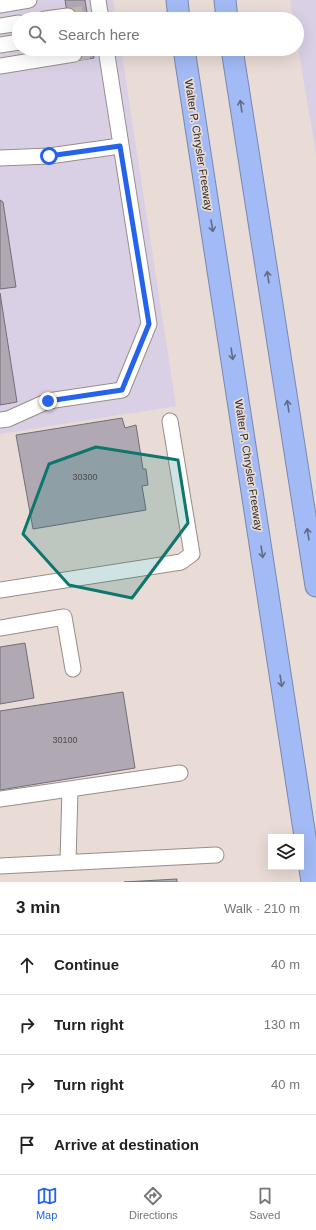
<!DOCTYPE html>
<html lang="en">
<head>
<meta charset="utf-8">
<style>
  :root { --surface:#fff; --page:#f6f6f6; --text:#222; --muted:#767676; --line:#e0e0e0; --accent:#2563eb }
  body { margin:0; font-family:Arial,sans-serif; background:var(--page); color:var(--text) }
  .controls { position:absolute; right:12px; bottom:12px; display:grid; overflow:hidden; border-radius:0px; box-shadow:0 4px 16px #0002 }
  .controls button { width:36px; height:36px; display:grid; place-items:center; padding:0; border:0; border-bottom:1px solid var(--line); background:var(--surface); color:var(--text); font:20px sans-serif }
  .stop { position:absolute; width:12px; height:12px; margin:-9px; border:3px solid #2563eb; border-radius:50%; background:#fff }
  .stop.end { background:#2563eb; border-color:#fff; box-shadow:0 1px 4px #0008 }
  .list { margin:0; padding:0; list-style:none }
  h2 { display:flex; justify-content:space-between; align-items:center; height:52px; margin:0; padding:0 16px; font-size:17px }
  h2 small { font-size:13px; font-weight:400; color:var(--muted) }
  .list li { display:grid; grid-template-columns:26px 1fr auto; gap:12px; align-items:center; box-sizing:border-box; height:60px; padding:0 16px; border-top:1px solid var(--line) }
  .list b { display:block; font-size:15px; white-space:nowrap }
  .list em { font-size:13px; font-style:normal; color:var(--muted) }
  .icon { flex:none; width:22px; height:22px; fill:none; stroke:currentColor; stroke-width:2; stroke-linecap:round; stroke-linejoin:round }
  .map { position:relative; flex:none; width:316px; height:882px; overflow:hidden }
  .search { position:absolute; background:var(--surface); box-shadow:0 4px 16px #0002; left:12px; right:12px; top:12px; height:44px; display:flex; align-items:center; gap:10px; box-sizing:border-box; padding:0 14px; border-radius:22px; color:var(--muted); font-size:15px }
  .sheet { height:292px; background:var(--surface) }
  nav { display:flex; justify-content:space-around; align-items:center; box-sizing:border-box; height:56px; border-top:1px solid var(--line); background:var(--surface); font-size:11px; color:var(--muted) }
  nav a { display:grid; justify-items:center; gap:2px }
  nav .on { color:var(--accent) }
  .map>svg:first-child { display:block }
  .commercial { fill:#d9d0e5 }
  .building { fill:#b0a9b4; stroke:#736d77 }
  .lines { fill:none; stroke-linecap:round; stroke-linejoin:round }
  .minor-tunnel { stroke:#c4b8b2; stroke-width:15; stroke-dasharray:15 8; stroke-linecap:butt }
  .minor-casing { stroke:#9a8d87; stroke-width:17 }
  .highway-casing { stroke:#7a88ad; stroke-width:23 }
  .minor { stroke:#fff; stroke-width:15 }
  .highway { stroke:#a2baf5; stroke-width:21 }
  .oneway { stroke:#636b84 }
  .route { stroke:#2563eb; stroke-width:5 }
  .marked { fill:#0f766e; fill-opacity:0.2; stroke:#0f766e; stroke-width:3; stroke-linejoin:round }
  .labels { text-anchor:middle; dominant-baseline:central; stroke-width:3.5; stroke-linejoin:round; paint-order:stroke }
  .number-label { font-size:9px; fill:#4f4a4a }
  .street-label { font-size:11px; fill:#2f2a27; stroke:#e9dbd5 }
</style>
</head>
<body>
<div class="map">
<svg width="316" height="882" viewBox="0 0 316 882">
  <rect width="100%" height="100%" fill="#e9dbd5"/>
  <path class="commercial" d="M0 0H113L116 19H19V49H121L176 406 0 434Z
    M290 0H316V154L297 41V19H293Z"/>
  <path class="building" d="M65 0H85L88 19H68Z
    M73 49H93L94 58 75 61Z
    M0 200 3 202 16 287 0 289Z
    M0 293 17 402 0 405Z
    M122 418 125 428 136 425 143 469H146L148 485 142 486 146 510 33 529 16 435Z
    M25 643 34 698 0 704V647Z
    M123 692 135 768 0 790V711Z
    M177 879V882H124Z"/>
  <g class="lines">
    <path class="minor-tunnel" d="M68 16 87 13
      M74 54 93 51"/>
    <defs>
      <path id="minor" d="M98 0 101 19
        M0 5 29 0
        M45 19 68 16
        M0 26 19 23
        M0 45 19 42
        M0 66 74 54
        M0 158 49 156 120 146
        M0 420 8 419 48 401 122 390 149 324 106 49
        M0 590 181 562 192 554 170 421
        M0 628 64 617 73 669
        M0 799 180 773
        M68 862 70 789
        M0 866 216 855"/>
      <path id="highway" d="M177 0 179 19
        M225 0 227 19
        M184 49 312 882
        M232 49 316 586"/>
    </defs>
    <use href="#minor" class="minor-casing"/>
    <use href="#highway" class="highway-casing"/>
    <use href="#minor" class="minor"/>
    <use href="#highway" class="highway"/>
  </g>
  <defs><path id="oneway-shaft" d="M-6 0H5M1.5-3L5.5 0L1.5 3" fill="none" stroke-width="1.6" stroke-linecap="round" stroke-linejoin="round"/></defs>
  <g class="oneway">
    <use href="#oneway-shaft" transform="translate(241 106) rotate(-99)"/>
    <use href="#oneway-shaft" transform="translate(212 226) rotate(81)"/>
    <use href="#oneway-shaft" transform="translate(268 277) rotate(-99)"/>
    <use href="#oneway-shaft" transform="translate(232 354) rotate(81)"/>
    <use href="#oneway-shaft" transform="translate(288 406) rotate(-99)"/>
    <use href="#oneway-shaft" transform="translate(308 534) rotate(-99)"/>
    <use href="#oneway-shaft" transform="translate(262 552) rotate(81)"/>
    <use href="#oneway-shaft" transform="translate(281 681) rotate(81)"/>
  </g>
  <g class="lines">
    <path class="route" d="M48 401 122 390 149 324 120 146 49 156"/>
  </g>
  <path class="marked" d="M96 447 178 460 188 523 132 598 69 585 23 534 49 464Z"/>
  <g class="labels">
    <g class="number-label">
      <text x="85" y="477">30300</text>
      <text x="65" y="740">30100</text>
    </g>
    <g class="street-label">
      <text transform="translate(199 145) rotate(81)">Walter P. Chrysler Freeway</text>
      <text transform="translate(249 465) rotate(81)">Walter P. Chrysler Freeway</text>
    </g>
  </g>
</svg>
<div class="controls">
<button><svg class="icon" aria-label="layers" viewBox="0 0 24 24"><path d="M12 4l9 5-9 5-9-5zM3 14l9 5 9-5"/></svg></button>
</div>
<div class="stop" style="left:49px;top:156px"></div>
<div class="stop end" style="left:48px;top:401px"></div>
<div class="search"><svg class="icon" aria-label="search" viewBox="0 0 24 24"><circle cx="10" cy="10" r="6"/><path d="M15 15l6 6"/></svg>Search here</div>
</div>
<section class="sheet">
<h2>3 min<small>Walk · 210 m</small></h2>
<ul class="list">
<li><svg class="icon" aria-label="ahead" viewBox="0 0 24 24"><path d="M12 20V5M6 11l6-6 6 6"/></svg><div><b>Continue</b></div><em>40 m</em></li>
<li><svg class="icon" aria-label="right" viewBox="0 0 24 24"><path d="M7 20v-9h11M14 6l5 5-5 5"/></svg><div><b>Turn right</b></div><em>130 m</em></li>
<li><svg class="icon" aria-label="right" viewBox="0 0 24 24"><path d="M7 20v-9h11M14 6l5 5-5 5"/></svg><div><b>Turn right</b></div><em>40 m</em></li>
<li><svg class="icon" aria-label="arrive" viewBox="0 0 24 24"><path d="M6 21V4h12l-3 4 3 4H6"/></svg><div><b>Arrive at destination</b></div></li>
</ul>
</section>
<nav>
<a class="on"><svg class="icon" aria-label="map" viewBox="0 0 24 24"><path d="M3 6l6-2 6 2 6-2v14l-6 2-6-2-6 2zM9 4v14M15 6v14"/></svg>Map</a>
<a><svg class="icon" aria-label="directions" viewBox="0 0 24 24"><path d="M12 3l9 9-9 9-9-9zM9 14v-3h6M13 9l2 2-2 2"/></svg>Directions</a>
<a><svg class="icon" aria-label="saved" viewBox="0 0 24 24"><path d="M7 4h10v16l-5-4-5 4z"/></svg>Saved</a>
</nav>
</body>
</html>
